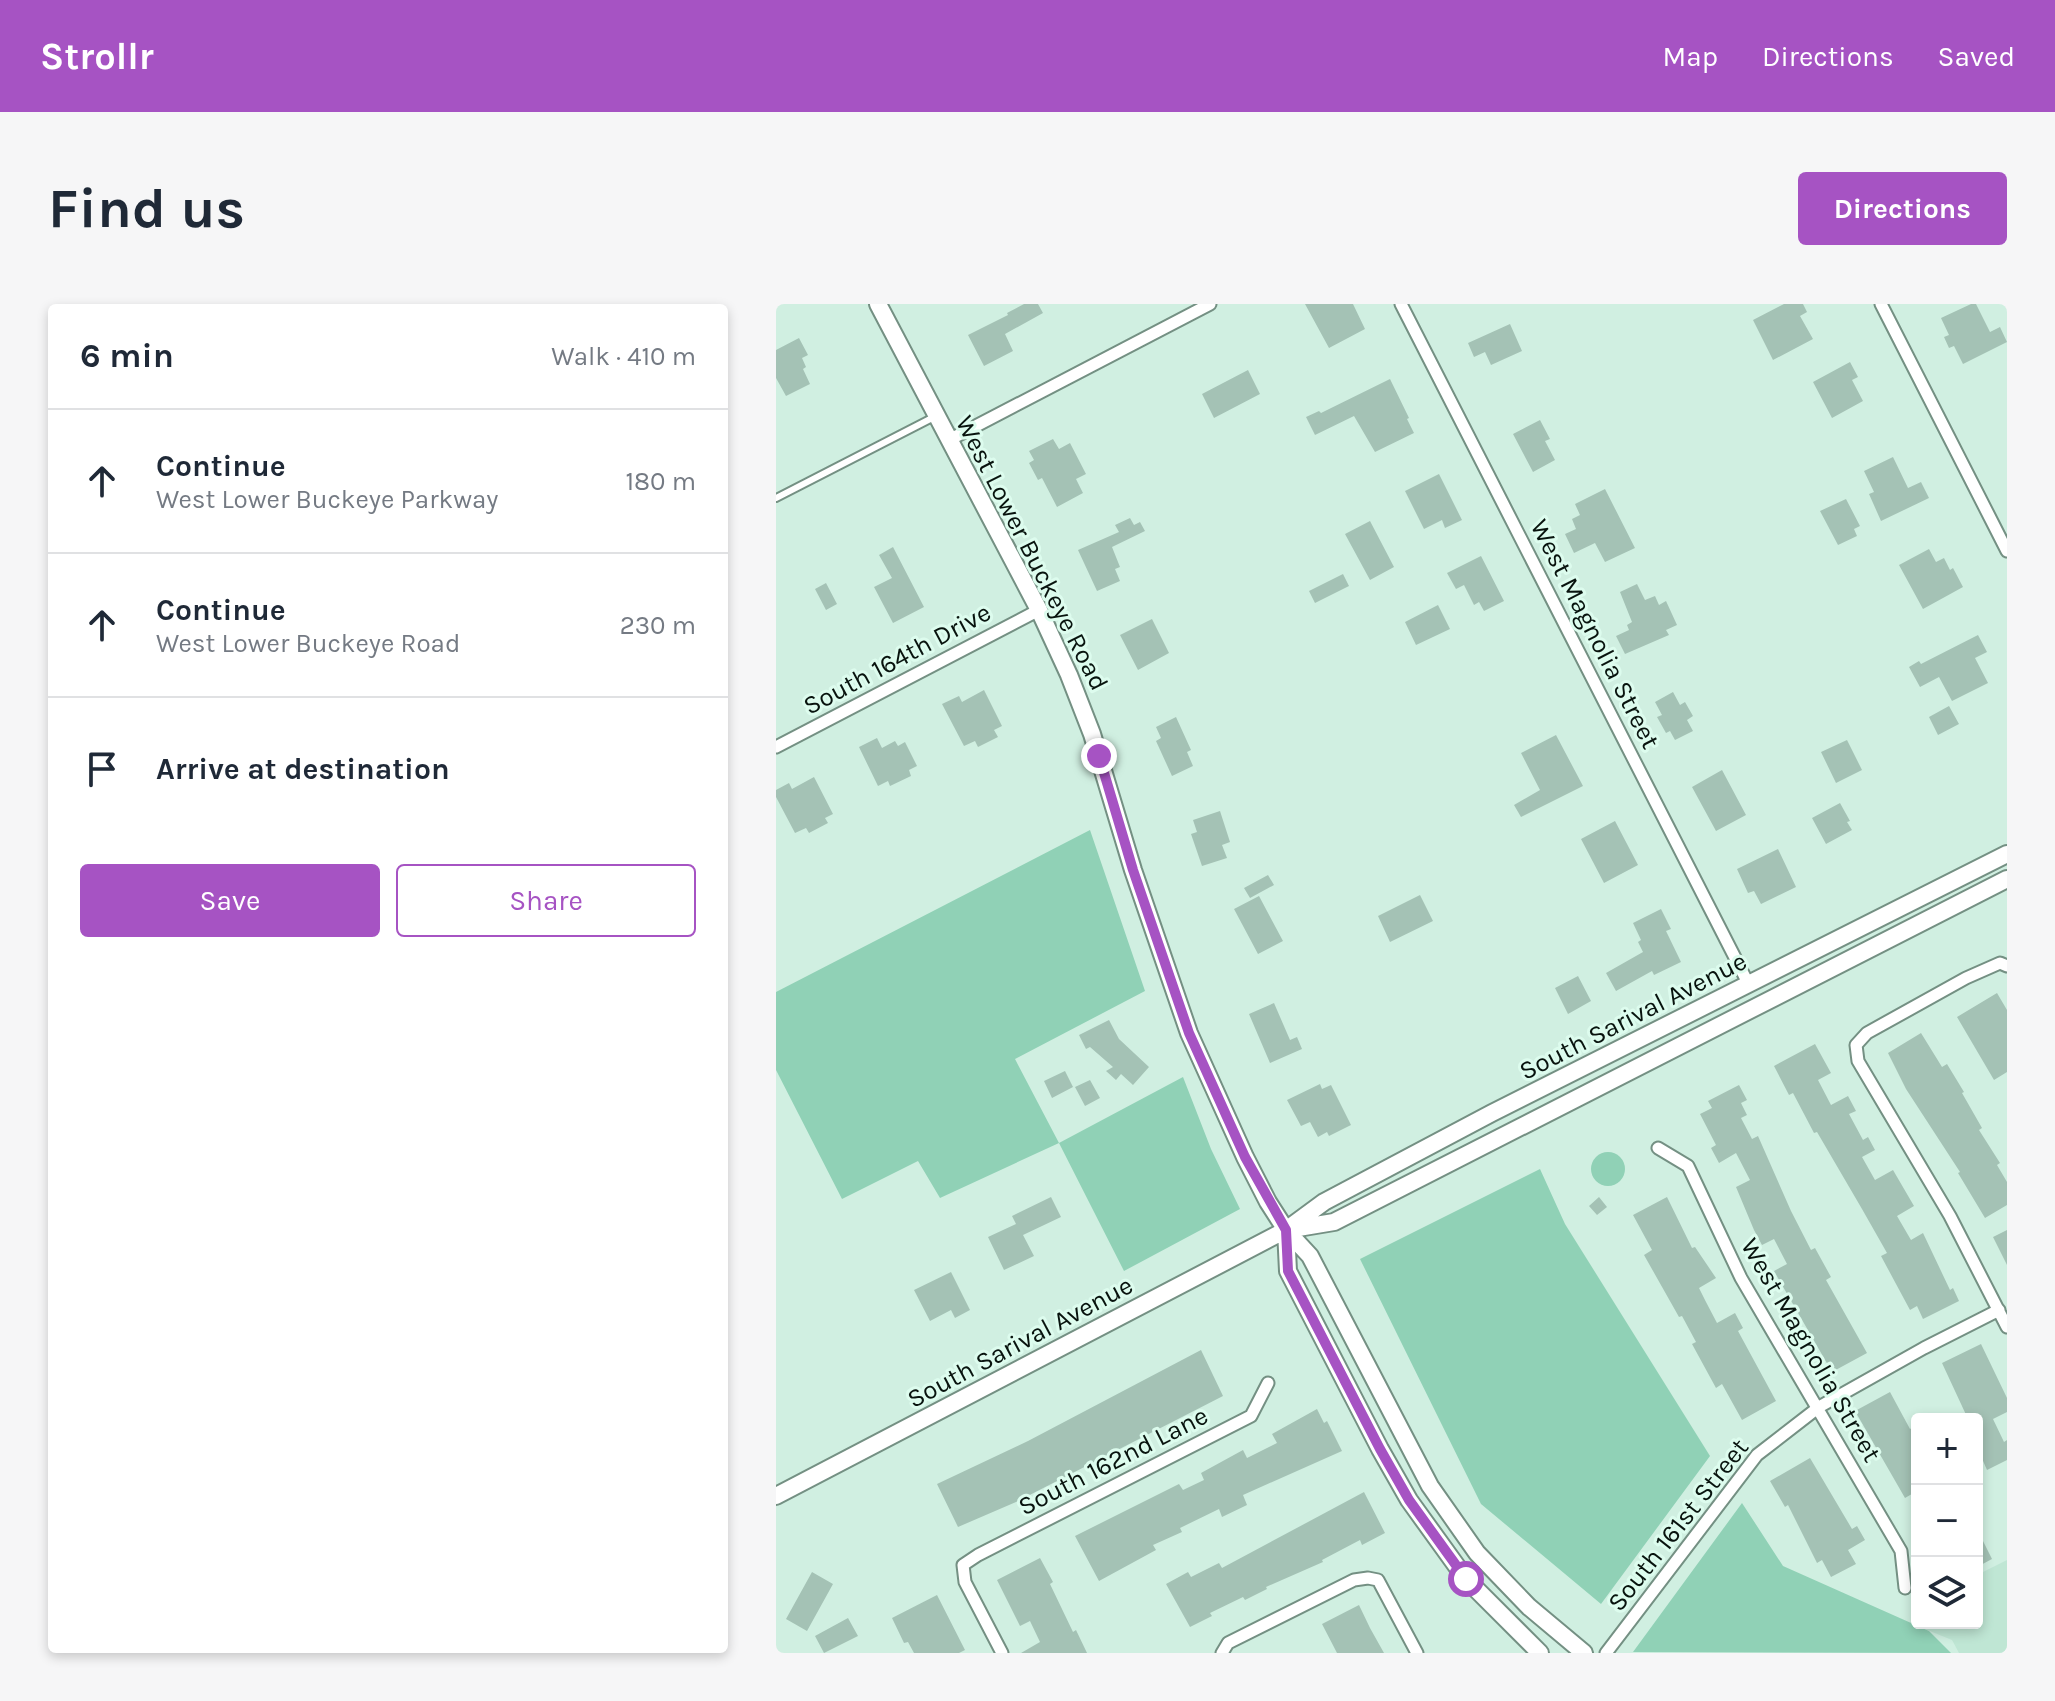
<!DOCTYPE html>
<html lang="en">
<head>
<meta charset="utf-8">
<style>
  :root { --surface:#fff; --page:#f6f6f7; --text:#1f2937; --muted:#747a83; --line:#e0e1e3; --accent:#a653c3 }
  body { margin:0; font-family:Karla,sans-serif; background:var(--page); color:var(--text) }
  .controls { position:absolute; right:24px; bottom:24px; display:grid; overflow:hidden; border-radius:8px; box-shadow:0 4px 12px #0003 }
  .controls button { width:72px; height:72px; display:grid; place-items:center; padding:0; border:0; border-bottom:2px solid var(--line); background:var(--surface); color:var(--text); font:40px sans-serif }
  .stop { position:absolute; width:24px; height:24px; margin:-18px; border:6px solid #a653c3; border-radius:50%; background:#fff }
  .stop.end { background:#a653c3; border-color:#fff; box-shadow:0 2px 8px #0008 }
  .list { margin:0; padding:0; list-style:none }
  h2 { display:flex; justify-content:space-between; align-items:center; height:104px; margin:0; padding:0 32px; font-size:34px }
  h2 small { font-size:26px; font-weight:400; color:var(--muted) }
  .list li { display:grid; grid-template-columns:52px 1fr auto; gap:24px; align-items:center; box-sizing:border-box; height:144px; padding:0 32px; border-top:2px solid var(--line) }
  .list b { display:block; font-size:30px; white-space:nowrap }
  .list p { margin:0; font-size:26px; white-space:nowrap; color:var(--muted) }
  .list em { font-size:26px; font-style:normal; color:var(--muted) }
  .actions { display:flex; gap:16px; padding:24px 32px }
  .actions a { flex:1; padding:18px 0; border:2px solid var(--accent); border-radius:8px; text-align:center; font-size:28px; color:var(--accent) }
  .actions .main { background:var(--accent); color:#fff }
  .icon { flex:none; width:44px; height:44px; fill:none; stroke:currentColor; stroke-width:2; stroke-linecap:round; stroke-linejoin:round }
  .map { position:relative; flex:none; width:1231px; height:1349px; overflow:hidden; border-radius:8px }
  header { display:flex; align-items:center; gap:48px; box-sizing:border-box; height:112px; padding:0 40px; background:var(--accent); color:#fff }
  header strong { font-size:38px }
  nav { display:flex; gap:44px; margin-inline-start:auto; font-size:28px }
  .intro { display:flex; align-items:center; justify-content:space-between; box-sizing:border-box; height:192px; padding:0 48px }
  h1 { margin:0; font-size:56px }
  .button { padding:20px 36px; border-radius:8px; background:var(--accent); color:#fff; font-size:28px; font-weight:700 }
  main { display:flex; gap:48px; padding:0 48px }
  aside { flex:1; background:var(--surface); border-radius:8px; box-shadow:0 4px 12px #0003 }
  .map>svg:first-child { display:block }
  .built { fill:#bfe6d4 }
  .green { fill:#90d1b6 }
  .building { fill:#a4c2b5 }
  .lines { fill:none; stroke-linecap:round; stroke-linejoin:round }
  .service-casing { stroke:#749083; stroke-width:10 }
  .minor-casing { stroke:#749083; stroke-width:15 }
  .secondary-casing { stroke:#749083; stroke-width:20 }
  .service { stroke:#fff; stroke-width:6 }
  .minor { stroke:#fff; stroke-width:11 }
  .secondary { stroke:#fff; stroke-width:16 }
  .route { stroke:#a653c3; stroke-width:10 }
  .labels { text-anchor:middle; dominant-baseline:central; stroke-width:6; stroke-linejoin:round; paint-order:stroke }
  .street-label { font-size:26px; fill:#08130e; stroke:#ddfcee }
</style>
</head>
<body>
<header>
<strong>Strollr</strong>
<nav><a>Map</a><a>Directions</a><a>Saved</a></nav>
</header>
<div class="intro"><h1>Find us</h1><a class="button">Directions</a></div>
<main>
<aside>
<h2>6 min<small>Walk · 410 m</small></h2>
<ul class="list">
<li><svg class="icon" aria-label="ahead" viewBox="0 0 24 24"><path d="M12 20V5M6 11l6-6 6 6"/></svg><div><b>Continue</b><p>West Lower Buckeye Parkway</p></div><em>180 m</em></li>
<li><svg class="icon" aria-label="ahead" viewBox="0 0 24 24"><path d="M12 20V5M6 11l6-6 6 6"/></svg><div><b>Continue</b><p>West Lower Buckeye Road</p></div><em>230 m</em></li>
<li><svg class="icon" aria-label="arrive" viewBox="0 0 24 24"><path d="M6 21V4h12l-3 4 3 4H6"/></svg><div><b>Arrive at destination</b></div></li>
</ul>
<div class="actions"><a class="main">Save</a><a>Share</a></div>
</aside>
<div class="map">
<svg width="1231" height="1349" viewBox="0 0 1231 1349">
  <rect width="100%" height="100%" fill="#d0efe1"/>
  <path class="built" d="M1231 1256V1349H1183L1176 1336 1134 1319 1141 1315V1319H1201V1271Z"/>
  <path class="green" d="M314 526 369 687 239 755 283 839 407 773 435 845 464 905 348 967 283 839 164 894 142 857 66 895 0 766V688Z
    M815 865a17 17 0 1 1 34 0a17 17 0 1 1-34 0Z
    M764 865 789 920 934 1152 825 1300 705 1200 584 955Z
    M966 1199 1007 1262 1153 1327 1175 1349 857 1348Z"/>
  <path class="building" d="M248 0H262L267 9 229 30 237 47 208 62 192 31 232 11 231 9Z
    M529 0H577L589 25 553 44Z
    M1008 0H1027L1031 8 1024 12 1037 35 997 56 977 16Z
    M1195 0H1200L1214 28 1224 23 1231 38 1187 60 1178 42 1173 44 1168 33 1173 31 1165 14Z
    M734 20 746 47 715 61 709 48 698 53 692 39Z
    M23 34 32 51 26 54 30 63 27 65 34 80 10 92 0 74V46Z
    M1074 58 1082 73 1076 76 1087 97 1056 114 1037 78Z
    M472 66 484 90 438 114 426 90Z
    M614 75 633 114 631 115 638 129 599 148 578 112 539 131 530 113 543 107 545 109Z
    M764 116 774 135 769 137 779 156 757 168 737 130Z
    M277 135 283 145 294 139 310 170 300 175 307 189 281 203 266 174 262 176 253 159 258 156 253 147Z
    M1117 153 1132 184 1145 178 1153 194 1105 217 1093 190 1098 188 1088 167Z
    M663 170 686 216 669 224 666 216 648 225 629 187Z
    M829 185 859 244 829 258 819 239 798 249 789 230 800 225 796 215 804 211 799 200Z
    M1070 195 1084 222 1078 225 1081 232 1062 241 1044 207Z
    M354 214 358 221 364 218 369 227 336 243 344 263 339 265 344 277 321 287 302 246 343 228 339 221Z
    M594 217 618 263 594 276 569 230Z
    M117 243 148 303 117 319 98 283 116 274 103 251Z
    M1153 245 1160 258 1168 254 1174 266 1177 264 1187 283 1147 305 1123 261Z
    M705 252 728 297 708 307 703 298 698 301 688 281 680 285 671 269Z
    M567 270 573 282 539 299 533 287Z
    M50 279 61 300 50 306 39 285Z
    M861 280 869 296 879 292 883 301 890 297 901 321 890 326 893 331 849 350 840 332 853 326 851 321 856 318 844 288Z
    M662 301 674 325 640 341 629 318Z
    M376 315 393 349 362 366 344 331Z
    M1202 331 1211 348 1199 354 1212 379 1176 397 1163 373 1144 383 1133 363 1143 357 1145 360Z
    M208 386 226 422 218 426 222 433 202 443 199 437 188 442 166 400 183 392 186 398Z
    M897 388 904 401 909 398 917 412 911 416 917 427 899 436 894 427 890 429 881 413 886 411 879 398Z
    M1173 402 1183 420 1162 431 1153 413Z
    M400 413 415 446 411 448 417 462 396 472 380 437 385 434 380 423Z
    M780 431 807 482 745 513 738 501 764 486 745 449Z
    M101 434 106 444 119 437 122 442 129 438 141 462 133 466 135 472 114 482 112 477 102 482 83 443Z
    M1071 436 1086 466 1060 479 1045 448Z
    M946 466 970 511 940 527 916 483Z
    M38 473 57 510 49 514 52 519 33 529 30 524 19 529 0 493V486L13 479 16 485Z
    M1064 499 1074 517 1071 518 1076 526 1050 540 1036 514Z
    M444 507 454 538 446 541 451 554 426 562 415 530 421 528 417 516Z
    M839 517 862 561 828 579 805 535Z
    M1002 545 1020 583 985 600 978 587 972 589 961 565Z
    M492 571 498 581 474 594 468 584Z
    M644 591 657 617 614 638 602 612Z
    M483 592 507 637 482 650 458 605Z
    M885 605 895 625 890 627 905 658 878 671 876 667 840 687 830 669 867 648 862 638 865 636 857 619Z
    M802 672 815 697 792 710 779 684Z
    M1221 689 1231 706V768L1218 776 1181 713Z
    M498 699 514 736 521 733 526 745 494 759 473 710Z
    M333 716 343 735 373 763 357 781 345 770 340 776 330 767 337 763 314 743 310 745 303 731Z
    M1145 729 1166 763 1171 760 1188 788 1186 789 1206 824 1203 826 1224 859 1221 861 1231 878V901L1209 914 1182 869 1184 868 1130 785 1112 749Z
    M1039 740 1055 769 1042 776 1055 801 1072 792 1080 807 1073 810 1087 836 1092 833 1099 846 1086 853 1099 876 1117 866 1138 902 1121 912 1135 936 1147 929 1174 986 1177 984 1183 997 1147 1015 1141 1002 1134 1006 1105 952 1111 949 1086 905 1041 828 1038 829 1017 789 1013 791 998 762Z
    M289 767 297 783 276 794 268 777Z
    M314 776 324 794 309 802 299 783Z
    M544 780 546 785 555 781 575 821 553 832 551 828 542 833 534 818 525 822 511 796Z
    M963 781 971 796 965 799 971 811 965 814 976 835 982 832 1015 907 1035 946 1039 944 1055 973 1050 976 1091 1049 1056 1068 998 967 1011 960 998 935 986 941 978 926 960 883 974 876 960 849 943 859 935 844 940 841 924 810 936 804 932 797Z
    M275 893 285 913 247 931 258 952 228 966 212 933 240 920 236 912Z
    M823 893 831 903 821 911 813 902Z
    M891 893 916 944 919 943 940 974 923 984 930 998 941 1019 959 1009 967 1024 962 1027 1000 1097 966 1116 946 1080 940 1084 916 1040 920 1038 906 1012 903 1013 868 951 876 946 857 911Z
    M1231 926V961L1217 933Z
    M175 968 194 1006 179 1014 175 1006 154 1017 138 986Z
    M1205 1040 1231 1094V1108L1217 1115 1228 1138 1231 1136V1156L1211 1166 1201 1143V1115H1192L1166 1059Z
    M425 1046 447 1092 240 1198 182 1223 161 1180 252 1137Z
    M1114 1088 1134 1125 1141 1121V1187L1129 1194 1079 1107Z
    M541 1105 548 1119 551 1117 566 1147 467 1191 471 1201 446 1213 443 1205 404 1224 406 1228 377 1241 380 1246 323 1277 299 1232 403 1180 407 1186 428 1176 425 1169 467 1146 471 1154 501 1139 496 1130Z
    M1034 1154 1076 1225 1081 1222 1089 1236 1072 1246 1080 1260 1055 1273 1046 1256 1041 1259 1012 1201 1009 1203 994 1177Z
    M588 1188 609 1229 586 1241 584 1236 546 1256 547 1258 490 1283 491 1285 469 1296 467 1293 434 1309 436 1312 414 1323 390 1280 412 1268 415 1273 443 1259 446 1264Z
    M1201 1225 1216 1255 1201 1263Z
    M264 1254 277 1278 274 1280 297 1328 300 1326 311 1349H245L264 1338 254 1317 244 1322 221 1276Z
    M36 1268 57 1280 31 1327 10 1315Z
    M161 1291 189 1346 183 1349H138L132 1338 128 1339 116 1314Z
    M583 1301 594 1324 608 1349H561L546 1320Z
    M72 1314 82 1332 48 1349 39 1332Z"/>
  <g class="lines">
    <defs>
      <path id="service" d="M0 194 160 112"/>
      <path id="minor" d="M625 0 973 681
        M1105 0 1231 247
        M173 136 434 0
        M0 443 263 306
        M1231 662 1224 659 1190 674 1091 729 1080 741 1082 757 1174 912 1231 1023
        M882 844 912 862 965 974 1125 1247 1129 1284
        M226 1349 189 1278 187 1261 202 1251 475 1112 492 1079
        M446 1349 452 1339 578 1276 592 1274 602 1276 641 1349
        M830 1349 981 1151 1043 1103 1148 1044 1223 1006"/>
      <path id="secondary" d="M102 0 263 306 293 371 316 430 357 566 413 729 469 853 492 898 510 926 534 952 654 1182 701 1249 753 1303 808 1349
        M516 925 558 918 1231 575
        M510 926 512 967 604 1145 633 1196 690 1275 764 1349
        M0 1192 510 926 548 898 716 809 1231 550"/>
    </defs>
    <use href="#service" class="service-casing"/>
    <use href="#minor" class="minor-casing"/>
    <use href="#secondary" class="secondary-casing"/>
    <use href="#service" class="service"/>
    <use href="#minor" class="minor"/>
    <use href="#secondary" class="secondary"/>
  </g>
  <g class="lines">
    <path class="route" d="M323 452 357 566 413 729 469 853 510 926 512 967 604 1145 633 1196 690 1275"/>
  </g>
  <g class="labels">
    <g class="street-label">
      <text transform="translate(256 249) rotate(63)">West Lower Buckeye Road</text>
      <text transform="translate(819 330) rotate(63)">West Magnolia Street</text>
      <text transform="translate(121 355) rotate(-28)">South 164th Drive</text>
      <text transform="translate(857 712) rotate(-27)">South Sarival Avenue</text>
      <text transform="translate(244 1038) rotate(-28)">South Sarival Avenue</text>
      <text transform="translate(1035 1046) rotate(60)">West Magnolia Street</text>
      <text transform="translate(337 1157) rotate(-27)">South 162nd Lane</text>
      <text transform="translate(902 1221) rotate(-52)">South 161st Street</text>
    </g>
  </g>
</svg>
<div class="controls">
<button>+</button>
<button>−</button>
<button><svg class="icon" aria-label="layers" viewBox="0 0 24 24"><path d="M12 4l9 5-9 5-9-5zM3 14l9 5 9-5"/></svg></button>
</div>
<div class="stop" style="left:690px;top:1275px"></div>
<div class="stop end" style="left:323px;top:452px"></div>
</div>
</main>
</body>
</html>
